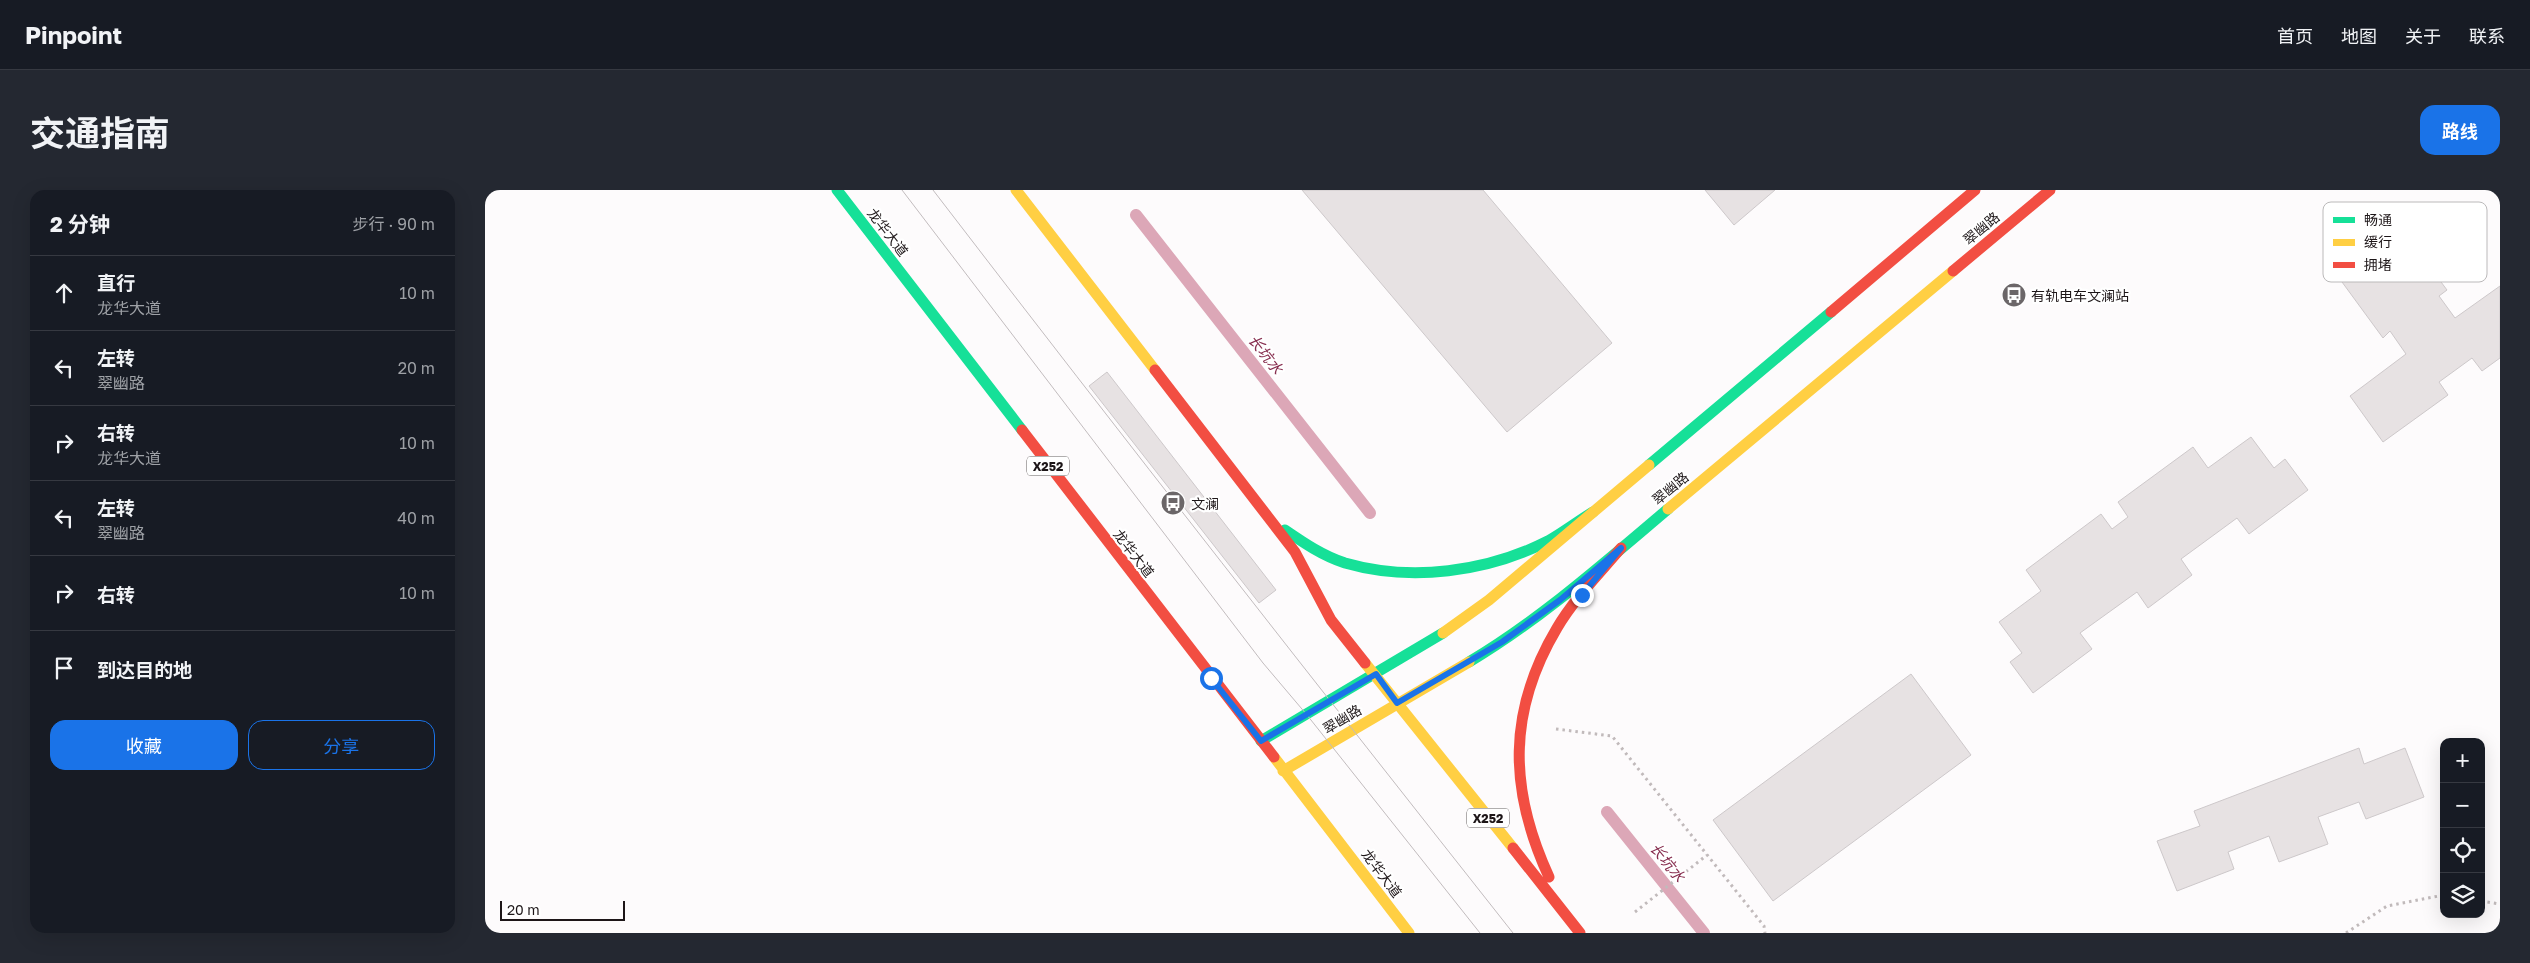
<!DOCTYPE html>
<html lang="zh">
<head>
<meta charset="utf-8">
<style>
  :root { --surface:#171b24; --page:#242831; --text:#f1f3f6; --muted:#9ea1a6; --line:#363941; --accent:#1a73e8 }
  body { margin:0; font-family:"Golos Text","Noto Sans SC",sans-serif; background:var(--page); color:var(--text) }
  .controls { position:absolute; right:15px; bottom:15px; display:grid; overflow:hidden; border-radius:10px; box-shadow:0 5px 20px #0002 }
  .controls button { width:45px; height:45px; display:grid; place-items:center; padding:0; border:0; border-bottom:1px solid var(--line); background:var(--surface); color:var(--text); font:25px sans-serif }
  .scale { position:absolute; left:15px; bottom:12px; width:125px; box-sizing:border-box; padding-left:5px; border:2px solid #1d1618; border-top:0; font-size:14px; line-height:18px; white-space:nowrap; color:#1d1618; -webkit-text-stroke:4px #fff; paint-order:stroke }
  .stop { position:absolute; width:15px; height:15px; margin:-11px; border:4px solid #1a73e8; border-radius:50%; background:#fff }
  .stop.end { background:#1a73e8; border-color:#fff; box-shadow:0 1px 5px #0008 }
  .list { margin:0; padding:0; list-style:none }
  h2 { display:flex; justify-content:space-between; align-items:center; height:65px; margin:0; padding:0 20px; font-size:21px }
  h2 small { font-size:16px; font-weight:400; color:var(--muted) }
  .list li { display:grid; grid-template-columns:32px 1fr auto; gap:15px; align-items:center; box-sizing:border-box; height:75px; padding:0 20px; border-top:1px solid var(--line) }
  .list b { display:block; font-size:19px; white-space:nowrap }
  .list p { margin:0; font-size:16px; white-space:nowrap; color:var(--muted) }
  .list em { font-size:16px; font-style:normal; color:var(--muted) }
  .actions { display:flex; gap:10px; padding:15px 20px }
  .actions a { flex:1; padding:11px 0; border:1px solid var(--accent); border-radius:15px; text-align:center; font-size:18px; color:var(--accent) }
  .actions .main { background:var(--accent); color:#fff }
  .icon { flex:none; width:28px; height:28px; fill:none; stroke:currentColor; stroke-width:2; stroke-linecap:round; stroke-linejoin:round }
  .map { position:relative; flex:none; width:2015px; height:743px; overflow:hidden; border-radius:15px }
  header { display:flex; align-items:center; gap:30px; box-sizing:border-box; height:70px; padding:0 25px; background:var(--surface); border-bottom:1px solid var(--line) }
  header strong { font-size:24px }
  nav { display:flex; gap:28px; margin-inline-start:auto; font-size:18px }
  .intro { display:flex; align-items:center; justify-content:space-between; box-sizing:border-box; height:120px; padding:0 30px }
  h1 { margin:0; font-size:35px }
  .button { padding:12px 22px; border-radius:15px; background:var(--accent); color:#fff; font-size:18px; font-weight:700 }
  main { display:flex; gap:30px; padding:0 30px }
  aside { flex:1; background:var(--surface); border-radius:15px; box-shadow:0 5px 20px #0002 }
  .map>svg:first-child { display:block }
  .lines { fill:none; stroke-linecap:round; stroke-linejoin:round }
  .stream { stroke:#dca7b7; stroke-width:12 }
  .building { fill:#e7e2e3; stroke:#cdc8ca }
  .path { stroke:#c1babb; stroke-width:3; stroke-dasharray:2.5 4; stroke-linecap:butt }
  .fast { stroke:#16e098; stroke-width:11 }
  .slow { stroke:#ffcf43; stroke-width:11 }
  .jam { stroke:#f24e42; stroke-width:11 }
  .tram { stroke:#c2bcbe; stroke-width:1 }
  .route { stroke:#1a73e8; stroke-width:6 }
  .labels { text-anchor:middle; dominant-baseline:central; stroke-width:4.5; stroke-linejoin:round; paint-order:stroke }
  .shield { fill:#fff; stroke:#615c5d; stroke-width:1 }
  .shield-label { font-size:12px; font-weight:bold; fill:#1d1618 }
  .street-label { font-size:14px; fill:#1d1618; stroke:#fff }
  .poi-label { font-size:14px; fill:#1d1618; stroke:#fff; text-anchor:start }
  .water-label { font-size:15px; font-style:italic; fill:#872e4f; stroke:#fff }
  .key { fill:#fff; stroke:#bbb9ba; stroke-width:1 }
  .key-label { font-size:14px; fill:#1d1618 }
</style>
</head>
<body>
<header>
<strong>Pinpoint</strong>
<nav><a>首页</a><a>地图</a><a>关于</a><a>联系</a></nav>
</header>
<div class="intro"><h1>交通指南</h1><a class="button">路线</a></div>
<main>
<aside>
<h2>2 分钟<small>步行 · 90 m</small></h2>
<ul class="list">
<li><svg class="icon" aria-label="ahead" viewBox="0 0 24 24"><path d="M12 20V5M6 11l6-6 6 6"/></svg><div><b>直行</b><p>龙华大道</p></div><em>10 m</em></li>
<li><svg class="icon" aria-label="left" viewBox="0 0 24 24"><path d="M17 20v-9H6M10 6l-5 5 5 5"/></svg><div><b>左转</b><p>翠幽路</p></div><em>20 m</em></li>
<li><svg class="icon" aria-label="right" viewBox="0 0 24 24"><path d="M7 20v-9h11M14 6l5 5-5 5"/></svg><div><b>右转</b><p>龙华大道</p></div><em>10 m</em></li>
<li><svg class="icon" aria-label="left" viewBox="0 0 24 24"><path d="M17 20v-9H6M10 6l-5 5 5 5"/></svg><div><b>左转</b><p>翠幽路</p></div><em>40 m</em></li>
<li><svg class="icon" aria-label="right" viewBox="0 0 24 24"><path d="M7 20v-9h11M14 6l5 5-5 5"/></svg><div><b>右转</b></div><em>10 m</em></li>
<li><svg class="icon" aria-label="arrive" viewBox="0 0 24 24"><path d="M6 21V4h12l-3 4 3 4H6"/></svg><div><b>到达目的地</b></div></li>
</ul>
<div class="actions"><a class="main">收藏</a><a>分享</a></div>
</aside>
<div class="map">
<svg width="2015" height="743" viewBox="0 0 2015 743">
  <rect width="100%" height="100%" fill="#fdfbfc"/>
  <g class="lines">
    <path class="stream" d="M651 25 885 323
      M1122 622 1219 743"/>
  </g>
  <path class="building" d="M817 0H998L1127 153 1022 242Z
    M1220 0H1290L1249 35Z
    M1921 45 1962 100 1954 106 1970 128 2015 96V168L1997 181 1987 168 1954 192 1963 205 1898 252 1865 206 1921 164 1905 141 1898 148 1857 92Z
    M622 182 791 400 774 413 604 196Z
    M1766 247 1789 278 1800 269 1823 300 1764 344 1752 328 1696 369 1707 385 1663 418 1652 402 1595 443 1607 459 1548 503 1525 472 1537 463 1514 432 1556 401 1541 380 1616 324 1627 339 1643 327 1633 312 1708 257 1723 278Z
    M1426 484 1486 565 1288 711 1228 630Z
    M1874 558 1879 574 1920 558 1939 607 1881 629 1874 612 1833 627 1843 654 1794 672 1784 646 1743 662 1749 679 1692 701 1672 651 1715 636 1709 621Z"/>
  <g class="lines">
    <path class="path" d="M1071 539 1127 546 1279 736 1280 743
      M1996 711 2015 714
      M1150 722 1222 665
      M1861 743 1902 716 1959 705"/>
    <path class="fast" d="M352 0 537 240
      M1164 275 1346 122
      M800 340C819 353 838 366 860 373 926 392 1002 382 1063 351 1079 342 1093 331 1108 322
      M984 472C1056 429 1119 373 1183 319
      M776 551 958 443"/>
    <path class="slow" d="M531 0 670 180
      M1183 319 1468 81
      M958 443 1004 410 1164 275
      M880 473 1028 658
      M789 567 924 743
      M798 581 984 472"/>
    <path class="jam" d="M1468 81 1565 0
      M1346 122 1490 0
      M670 180 810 362 846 430 880 473
      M537 240 789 567
      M1028 658 1095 743
      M1064 687C1024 600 1022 522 1072 438 1089 409 1114 384 1136 358"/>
    <path class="tram" d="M417 0 778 473 822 525 995 743
      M448 0C639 249 833 496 1028 743"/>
  </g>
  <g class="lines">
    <path class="route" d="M726 488 776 551 891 484 912 513 1017 452 1075 410 1136 358 1097 405"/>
  </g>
  <defs>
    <symbol id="bus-disc" viewBox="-11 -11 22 22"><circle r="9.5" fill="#6b6668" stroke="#fff"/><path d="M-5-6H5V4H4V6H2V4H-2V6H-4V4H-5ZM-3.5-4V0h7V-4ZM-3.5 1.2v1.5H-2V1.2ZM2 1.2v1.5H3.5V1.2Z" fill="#fff"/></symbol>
  </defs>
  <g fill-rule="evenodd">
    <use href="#bus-disc" x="1515" y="91" width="28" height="28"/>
    <use href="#bus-disc" x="674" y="299" width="28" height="28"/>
  </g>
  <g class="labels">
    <g class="shield">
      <rect x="542" y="266.5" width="42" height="19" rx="4"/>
      <rect x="982" y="618.5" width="42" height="19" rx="4"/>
    </g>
    <g class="shield-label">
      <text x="563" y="276">X252</text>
      <text x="1003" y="628">X252</text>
    </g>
    <g class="street-label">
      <text transform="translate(1496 38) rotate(-40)">翠幽路</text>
      <text transform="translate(403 42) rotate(52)">龙华大道</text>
      <text transform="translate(1185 298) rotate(-40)">翠幽路</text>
      <text transform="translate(649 363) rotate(52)">龙华大道</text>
      <text transform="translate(857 529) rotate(-31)">翠幽路</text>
      <text transform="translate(897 683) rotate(53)">龙华大道</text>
    </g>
    <g class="poi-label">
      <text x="1546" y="105">有轨电车文澜站</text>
      <text x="706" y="313">文澜</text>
    </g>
    <g class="water-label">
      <text transform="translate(781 164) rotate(52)">长坑水</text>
      <text transform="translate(1183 672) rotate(51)">长坑水</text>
    </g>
  </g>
  <rect x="1838" y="12" width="164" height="80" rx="8" class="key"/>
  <rect x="1848" y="27" width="22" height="6" fill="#16e098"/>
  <rect x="1848" y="49" width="22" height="7" fill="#ffcf43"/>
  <rect x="1848" y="72" width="22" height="6" fill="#f24e42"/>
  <g class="key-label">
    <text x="1879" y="35">畅通</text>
    <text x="1879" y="57">缓行</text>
    <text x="1879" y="80">拥堵</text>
  </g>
</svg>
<div class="controls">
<button>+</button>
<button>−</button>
<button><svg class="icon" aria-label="locate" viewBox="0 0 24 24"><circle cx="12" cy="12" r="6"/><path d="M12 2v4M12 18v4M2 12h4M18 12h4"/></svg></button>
<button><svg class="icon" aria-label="layers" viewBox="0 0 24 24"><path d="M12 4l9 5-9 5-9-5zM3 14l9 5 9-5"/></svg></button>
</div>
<div class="scale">20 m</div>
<div class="stop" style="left:726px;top:488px"></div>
<div class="stop end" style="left:1097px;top:405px"></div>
</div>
</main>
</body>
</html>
